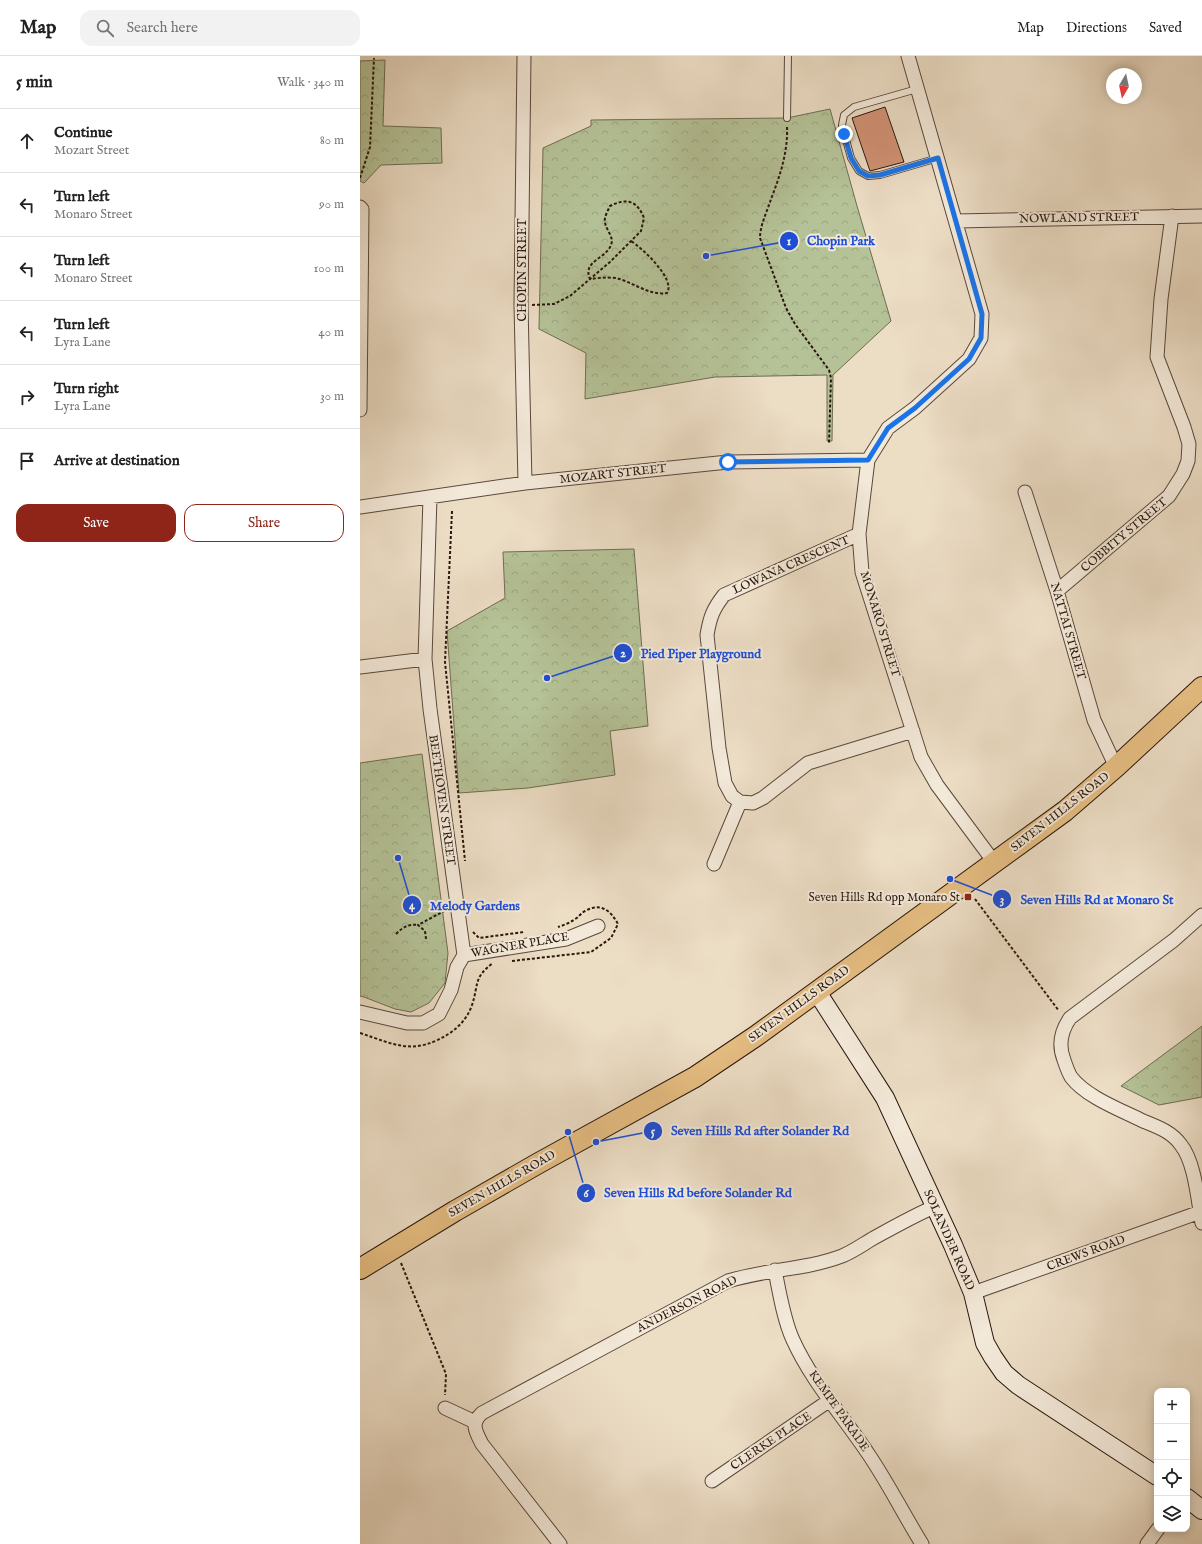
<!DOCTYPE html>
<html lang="en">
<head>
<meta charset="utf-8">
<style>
  :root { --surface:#fff; --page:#f2f2f2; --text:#222; --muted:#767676; --line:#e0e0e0; --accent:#8f2418 }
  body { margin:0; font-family:"IM FELL English",serif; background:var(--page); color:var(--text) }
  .controls { position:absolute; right:12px; bottom:12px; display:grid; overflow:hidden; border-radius:8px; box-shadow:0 2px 10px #0003 }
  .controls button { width:36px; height:36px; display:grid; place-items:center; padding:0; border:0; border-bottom:1px solid var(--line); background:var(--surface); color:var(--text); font:20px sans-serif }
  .compass { position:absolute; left:746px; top:12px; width:36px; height:36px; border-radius:50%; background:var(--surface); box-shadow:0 2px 10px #0003; rotate:189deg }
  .stop { position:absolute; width:12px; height:12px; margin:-9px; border:3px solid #1a73e8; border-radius:50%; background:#fff }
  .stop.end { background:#1a73e8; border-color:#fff; box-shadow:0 1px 4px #0008 }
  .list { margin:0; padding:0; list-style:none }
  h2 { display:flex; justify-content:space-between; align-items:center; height:52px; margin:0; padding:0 16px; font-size:17px }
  h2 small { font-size:13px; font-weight:400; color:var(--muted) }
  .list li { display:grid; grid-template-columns:26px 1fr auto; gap:12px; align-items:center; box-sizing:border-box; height:64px; padding:0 16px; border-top:1px solid var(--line) }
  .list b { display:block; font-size:15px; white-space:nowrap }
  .list p { margin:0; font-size:13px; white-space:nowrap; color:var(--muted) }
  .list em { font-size:13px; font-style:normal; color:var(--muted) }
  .actions { display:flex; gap:8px; padding:12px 16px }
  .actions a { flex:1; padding:9px 0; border:1px solid var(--accent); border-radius:12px; text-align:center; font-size:14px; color:var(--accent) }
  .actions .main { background:var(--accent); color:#fff }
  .icon { flex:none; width:22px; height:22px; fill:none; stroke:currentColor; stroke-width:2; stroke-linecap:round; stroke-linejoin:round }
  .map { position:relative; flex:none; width:842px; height:1488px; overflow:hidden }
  header { display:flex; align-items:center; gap:24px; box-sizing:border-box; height:56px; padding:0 20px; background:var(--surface); border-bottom:1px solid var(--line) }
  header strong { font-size:19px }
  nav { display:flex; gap:22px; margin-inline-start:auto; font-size:14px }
  .search { width:280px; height:36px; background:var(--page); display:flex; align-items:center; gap:10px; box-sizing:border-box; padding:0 14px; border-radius:12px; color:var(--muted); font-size:15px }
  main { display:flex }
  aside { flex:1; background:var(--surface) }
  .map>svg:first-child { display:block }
  .park { fill:url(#park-crowns); stroke:#6f6c52 }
  .building { fill:#d29275; stroke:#29170d }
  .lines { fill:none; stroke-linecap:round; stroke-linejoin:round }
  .lane-casing { stroke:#5a483b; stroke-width:8 }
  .street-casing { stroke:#5a483b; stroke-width:15 }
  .secondary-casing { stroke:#29170d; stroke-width:20 }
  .primary-casing { stroke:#29170d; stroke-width:22 }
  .path { stroke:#29170d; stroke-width:2; stroke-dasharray:3 2; stroke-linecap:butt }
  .lane { stroke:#f3e9d9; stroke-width:6 }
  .street { stroke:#f3e9d9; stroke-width:13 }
  .secondary { stroke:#f3e9d9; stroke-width:18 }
  .primary { stroke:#e6be82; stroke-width:20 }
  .route { stroke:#1a73e8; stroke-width:5 }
  .poi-dot { fill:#8f2418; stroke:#f3e9d9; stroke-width:1.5 }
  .labels { text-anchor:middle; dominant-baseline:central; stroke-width:4; stroke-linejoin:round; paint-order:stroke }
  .street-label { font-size:12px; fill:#29170d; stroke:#f3e9d9 }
  .poi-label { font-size:12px; fill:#29170d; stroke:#f3e9d9; text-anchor:end }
  .leader { fill:none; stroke:#1d4ed8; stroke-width:1.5 }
  .callout-dot { fill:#1d4ed8; stroke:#f3e9d9; stroke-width:1.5 }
  .mark-label { font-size:12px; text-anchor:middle; font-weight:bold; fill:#fff }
  .callout-label { font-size:13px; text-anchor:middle; font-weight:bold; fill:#1d4ed8; stroke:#f3e9d9; stroke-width:4; stroke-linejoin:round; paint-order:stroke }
</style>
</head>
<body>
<header>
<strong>Map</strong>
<div class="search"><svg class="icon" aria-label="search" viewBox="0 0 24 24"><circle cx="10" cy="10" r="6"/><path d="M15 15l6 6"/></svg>Search here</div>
<nav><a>Map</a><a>Directions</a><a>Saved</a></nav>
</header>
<main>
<aside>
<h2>5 min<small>Walk · 340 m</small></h2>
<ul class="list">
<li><svg class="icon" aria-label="ahead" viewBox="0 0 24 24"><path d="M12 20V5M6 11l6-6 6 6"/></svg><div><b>Continue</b><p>Mozart Street</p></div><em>80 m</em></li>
<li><svg class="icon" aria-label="left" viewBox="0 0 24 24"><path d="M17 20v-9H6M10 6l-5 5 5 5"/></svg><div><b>Turn left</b><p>Monaro Street</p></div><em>90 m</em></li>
<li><svg class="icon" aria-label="left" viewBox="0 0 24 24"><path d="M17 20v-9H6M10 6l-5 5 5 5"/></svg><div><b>Turn left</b><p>Monaro Street</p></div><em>100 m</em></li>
<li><svg class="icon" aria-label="left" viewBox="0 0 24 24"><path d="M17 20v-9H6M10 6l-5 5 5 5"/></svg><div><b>Turn left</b><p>Lyra Lane</p></div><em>40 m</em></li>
<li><svg class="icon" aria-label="right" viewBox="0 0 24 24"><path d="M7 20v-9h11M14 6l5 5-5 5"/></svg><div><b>Turn right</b><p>Lyra Lane</p></div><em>30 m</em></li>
<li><svg class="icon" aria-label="arrive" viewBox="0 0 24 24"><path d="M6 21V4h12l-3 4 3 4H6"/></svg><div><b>Arrive at destination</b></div></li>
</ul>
<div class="actions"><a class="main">Save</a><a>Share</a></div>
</aside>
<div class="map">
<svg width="842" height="1488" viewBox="0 0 842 1488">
  <defs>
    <pattern id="park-crowns" width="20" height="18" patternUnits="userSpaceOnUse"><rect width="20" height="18" fill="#b5c297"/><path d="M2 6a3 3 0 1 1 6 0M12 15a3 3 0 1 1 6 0" fill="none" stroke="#9ca681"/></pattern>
  </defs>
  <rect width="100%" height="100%" fill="#ecddc5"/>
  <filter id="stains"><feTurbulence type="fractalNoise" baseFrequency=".005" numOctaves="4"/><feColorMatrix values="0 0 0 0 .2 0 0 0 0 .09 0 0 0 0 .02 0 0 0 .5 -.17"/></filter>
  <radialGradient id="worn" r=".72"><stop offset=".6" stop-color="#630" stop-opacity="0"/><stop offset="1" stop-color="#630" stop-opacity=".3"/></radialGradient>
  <path class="park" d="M25 4 23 70 81 72 82 107 21 109 4 127 0 125V5Z
    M470 53 497 150 531 265 473 319 472 385H467V319L355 321 225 343 226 297 179 273 183 92 231 70V64L427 62Z
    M274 493 288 670 250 675 255 719 168 732 99 737 87 575 145 542 143 496Z
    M62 698 88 897 85 927 69 947 51 956 35 953 4 941 0 940V707Z
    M842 970V1041L799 1049 761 1030Z"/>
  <path class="building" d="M525 51 544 106 510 115 492 62Z"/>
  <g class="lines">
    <defs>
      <path id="lane" d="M557 33 494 51 484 59 482 69 491 102 499 115 508 120 520 119 578 102
        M427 62 428 0"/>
      <path id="street" d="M164 0 161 249 165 427
        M548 0 622 258 621 282 609 303 555 352 528 372 508 404 499 478 502 516 561 701 577 729 634 806
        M0 151 2 153 0 354
        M596 165 842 160
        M665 436 697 535 734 664 756 711
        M0 451 165 427 368 406 508 404
        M499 478 364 539C353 553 350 561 347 579L359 692 365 727 372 740 380 746 393 747 403 742 448 707 553 675
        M697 535 809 440 823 418 828 405 829 388 824 371 797 301 801 243 812 160
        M0 611 65 603
        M354 808 380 746
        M842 859 814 884 710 962C701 975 698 989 704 1004 706 1010 708 1016 711 1021 726 1041 761 1054 783 1065 798 1071 812 1076 821 1089 835 1106 838 1146 842 1167
        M104 899 206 883 238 870
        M0 956 47 967H63L79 958 91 934 97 911 104 899 70 653 65 603 70 441
        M415 1214C419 1235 424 1265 433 1284 452 1326 484 1361 509 1399 528 1427 544 1459 562 1488
        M613 1237 840 1156
        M85 1352 115 1366
        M352 1425 470 1344
        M200 1488 122 1388C116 1376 110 1368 122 1357L368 1225C406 1213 445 1214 482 1200 492 1196 502 1189 512 1183 532 1172 553 1160 574 1151
        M787 1488 798 1473"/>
      <path id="secondary" d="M457 936 525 1042 593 1189 613 1237 625 1287 633 1301 644 1317 658 1329 797 1420
        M827 1442 842 1454"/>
      <path id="primary" d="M0 1213 95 1155 177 1108 335 1021 396 980 705 755 756 711 842 631"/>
    </defs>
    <use href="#lane" class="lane-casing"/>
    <use href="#street" class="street-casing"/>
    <use href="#secondary" class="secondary-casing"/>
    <use href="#primary" class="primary-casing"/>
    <path class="path" d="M427 71C428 96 420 120 411 143 407 156 400 169 400 182L426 252 435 268 469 314 471 322 469 387
      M0 122 10 91 14 2
      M172 249 194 248 210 240 250 206 281 175 284 162C277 144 266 142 250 150 248 154 246 158 245 162 243 172 255 180 251 189 246 203 222 205 230 223 238 222 247 221 256 222 273 226 289 240 307 237 316 223 282 192 271 185
      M92 455 85 606 105 805
      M615 843 699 955
      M113 876 119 882 164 876
      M36 878C43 871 48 868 58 869
      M66 883 65 875 58 869 86 854
      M152 905 231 896 251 882 258 868C251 855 241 846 225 855 221 857 219 861 215 863 210 867 204 869 198 871
      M0 977C36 989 54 1000 90 977 100 970 108 961 112 949 119 928 113 922 133 907
      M41 1207 86 1318 85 1339"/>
    <use href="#lane" class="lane"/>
    <use href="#street" class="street"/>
    <use href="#secondary" class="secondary"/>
    <use href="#primary" class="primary"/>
  </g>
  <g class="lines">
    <path class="route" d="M368 406 508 404 528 372 555 352 609 303 621 282 622 258 578 102 520 119 508 120 499 115 491 102 484 78"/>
  </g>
  <rect class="poi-dot" x="604" y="837" width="8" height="8" rx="2"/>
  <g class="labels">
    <g class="street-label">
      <text transform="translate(719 162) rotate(-1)">NOWLAND STREET</text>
      <text transform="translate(162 214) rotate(-90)">CHOPIN STREET</text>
      <text transform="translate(253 418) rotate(-6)">MOZART STREET</text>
      <text transform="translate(764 479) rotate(-40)">COBBITY STREET</text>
      <text transform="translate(431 509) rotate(-24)">LOWANA CRESCENT</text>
      <text transform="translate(520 568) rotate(73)">MONARO STREET</text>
      <text transform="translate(708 575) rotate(74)">NATTAI STREET</text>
      <text transform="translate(82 744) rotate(82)">BEETHOVEN STREET</text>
      <text transform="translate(700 756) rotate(-38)">SEVEN HILLS ROAD</text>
      <text transform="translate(160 889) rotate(-10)">WAGNER PLACE</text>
      <text transform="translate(439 948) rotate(-36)">SEVEN HILLS ROAD</text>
      <text transform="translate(142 1128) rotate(-30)">SEVEN HILLS ROAD</text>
      <text transform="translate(589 1184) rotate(66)">SOLANDER ROAD</text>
      <text transform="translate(726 1197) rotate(-20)">CREWS ROAD</text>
      <text transform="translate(327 1248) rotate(-27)">ANDERSON ROAD</text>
      <text transform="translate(479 1355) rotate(55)">KEMPE PARADE</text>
      <text transform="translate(411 1385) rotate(-34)">CLERKE PLACE</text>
    </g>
    <g class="poi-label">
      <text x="600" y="841">Seven Hills Rd opp Monaro St</text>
    </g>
  </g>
  <path class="leader" d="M346 200L429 185M187 622L263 597M590 823L642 843M38 802L52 849M236 1086L293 1075M208 1076L226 1137"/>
  <g class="callout-dot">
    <circle cx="346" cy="200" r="4"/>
    <circle cx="187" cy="622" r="4"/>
    <circle cx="590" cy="823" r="4"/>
    <circle cx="38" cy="802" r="4"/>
    <circle cx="236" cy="1086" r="4"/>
    <circle cx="208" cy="1076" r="4"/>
    <circle cx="429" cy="185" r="10"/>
    <circle cx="263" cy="597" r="10"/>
    <circle cx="642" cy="843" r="10"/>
    <circle cx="52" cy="849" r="10"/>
    <circle cx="293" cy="1075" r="10"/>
    <circle cx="226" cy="1137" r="10"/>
  </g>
  <g class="mark-label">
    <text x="429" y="189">1</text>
    <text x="263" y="601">2</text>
    <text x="642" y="847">3</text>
    <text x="52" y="853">4</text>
    <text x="293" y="1079">5</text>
    <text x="226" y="1141">6</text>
  </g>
  <g class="callout-label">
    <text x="481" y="189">Chopin Park</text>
    <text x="341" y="602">Pied Piper Playground</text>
    <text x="737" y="848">Seven Hills Rd at Monaro St</text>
    <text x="115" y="854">Melody Gardens</text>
    <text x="400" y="1079">Seven Hills Rd after Solander Rd</text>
    <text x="338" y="1141">Seven Hills Rd before Solander Rd</text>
  </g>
  <rect width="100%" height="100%" filter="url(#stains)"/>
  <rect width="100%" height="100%" fill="url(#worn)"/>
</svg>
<div class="controls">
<button>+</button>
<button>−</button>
<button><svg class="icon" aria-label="locate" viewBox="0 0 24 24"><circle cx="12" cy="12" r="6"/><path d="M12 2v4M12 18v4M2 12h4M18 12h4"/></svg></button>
<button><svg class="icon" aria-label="layers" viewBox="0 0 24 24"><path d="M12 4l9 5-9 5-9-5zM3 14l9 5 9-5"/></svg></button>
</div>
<svg class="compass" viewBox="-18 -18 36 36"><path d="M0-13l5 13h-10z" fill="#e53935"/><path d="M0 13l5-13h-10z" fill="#767676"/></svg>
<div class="stop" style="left:368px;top:406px"></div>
<div class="stop end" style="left:484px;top:78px"></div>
</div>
</main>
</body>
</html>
